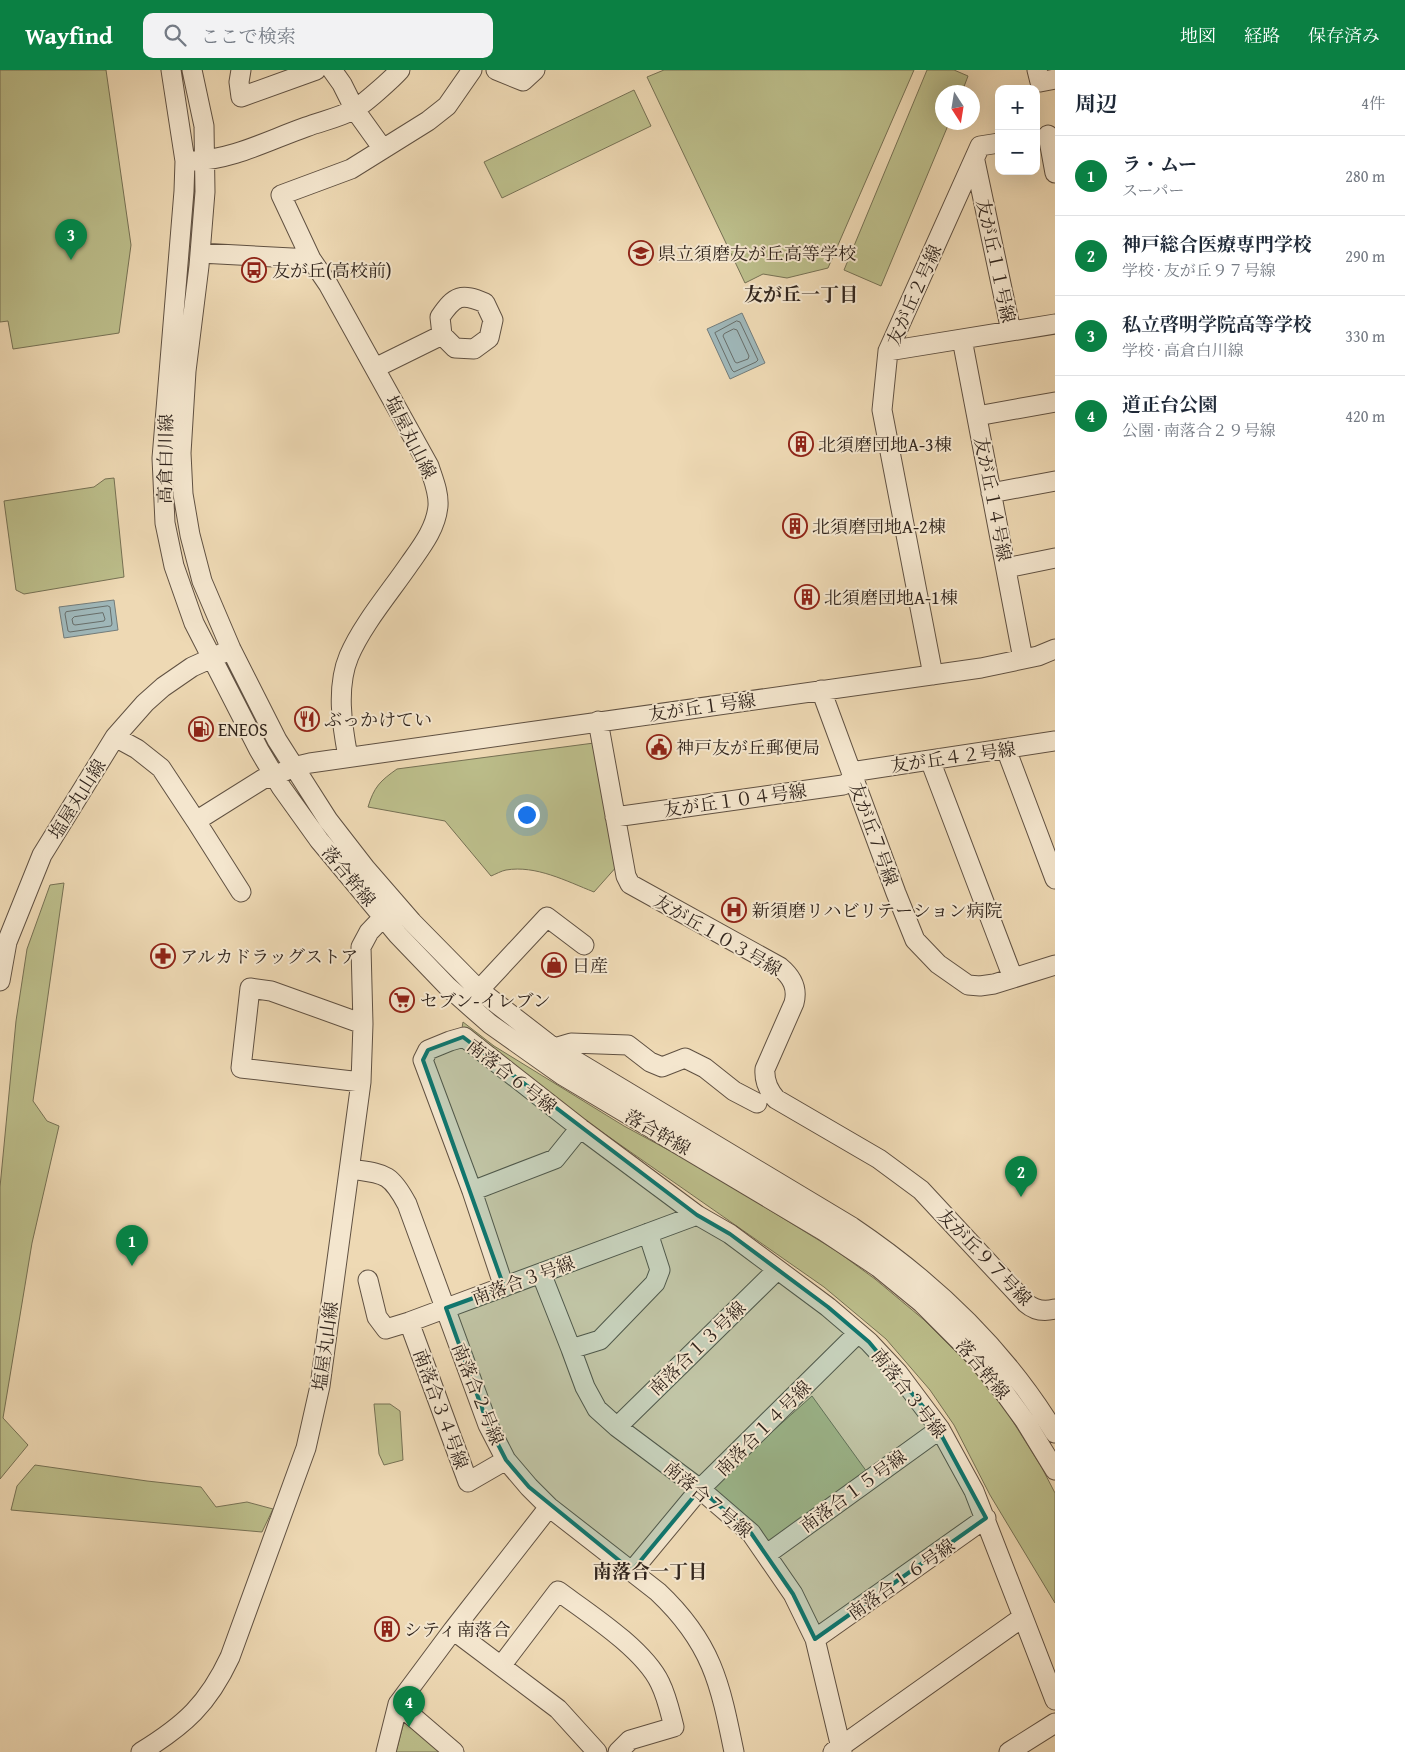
<!DOCTYPE html>
<html lang="ja">
<head>
<meta charset="utf-8">
<style>
  :root { --surface:#fff; --page:#f2f2f3; --text:#1f2937; --muted:#747a83; --line:#e0e1e3; --accent:#0b8043 }
  body { margin:0; font-family:"Gentium Book Plus","Noto Serif JP",serif; background:var(--page); color:var(--text) }
  .controls { position:absolute; right:15px; top:15px; display:grid; overflow:hidden; border-radius:10px; box-shadow:0 5px 20px #0002 }
  .controls button { width:45px; height:45px; display:grid; place-items:center; padding:0; border:0; border-bottom:1px solid var(--line); background:var(--surface); color:var(--text); font:25px sans-serif }
  .compass { position:absolute; left:935px; top:15px; width:45px; height:45px; border-radius:50%; background:var(--surface); box-shadow:0 5px 20px #0002; rotate:168deg }
  .you { position:absolute; left:526px; top:744px; width:18px; height:18px; margin:-12px; border:4px solid #fff; border-radius:50%; background:#1a73e8; box-shadow:0 0 0 8px #1a73e833 }
  .badge { display:grid; place-items:center; width:32px; height:32px; border-radius:50%; background:var(--accent); color:#fff; font-size:16px; font-weight:700 }
  .pin { position:absolute; translate:-50% -41px; filter:drop-shadow(0 1px 2px #0008) }
  .pin::after { content:''; position:absolute; top:26px; width:18px; height:15px; background:inherit; clip-path:polygon(0 0,100% 0,50% 100%) }
  .list { margin:0; padding:0; list-style:none }
  h2 { display:flex; justify-content:space-between; align-items:center; height:65px; margin:0; padding:0 20px; font-size:21px }
  h2 small { font-size:16px; font-weight:400; color:var(--muted) }
  .list li { display:grid; grid-template-columns:32px 1fr auto; gap:15px; align-items:center; box-sizing:border-box; height:80px; padding:0 20px; border-top:1px solid var(--line) }
  .list b { display:block; font-size:19px; white-space:nowrap }
  .list p { margin:0; font-size:16px; white-space:nowrap; color:var(--muted) }
  .list em { font-size:16px; font-style:normal; color:var(--muted) }
  .icon { flex:none; width:28px; height:28px; fill:none; stroke:currentColor; stroke-width:2; stroke-linecap:round; stroke-linejoin:round }
  .map { position:relative; flex:none; width:1055px; height:1682px; overflow:hidden }
  header { display:flex; align-items:center; gap:30px; box-sizing:border-box; height:70px; padding:0 25px; background:var(--accent); color:#fff }
  header strong { font-size:24px }
  nav { display:flex; gap:28px; margin-inline-start:auto; font-size:18px }
  .search { width:350px; height:45px; background:var(--page); display:flex; align-items:center; gap:12px; box-sizing:border-box; padding:0 18px; border-radius:10px; color:var(--muted); font-size:19px }
  main { display:flex }
  aside { flex:1; background:var(--surface) }
  .map>svg:first-child { display:block }
  .green { fill:#bcbe8b; stroke:#767154 }
  .water { fill:#9fb7b9; stroke:#737c7a }
  .lines { fill:none; stroke-linecap:round; stroke-linejoin:round }
  .shore { stroke:#686e6a; stroke-width:1 }
  .minor-casing { stroke:#605142; stroke-width:21 }
  .minor { stroke:#f4e6ce; stroke-width:19 }
  .marked { fill:#0f766e; fill-opacity:0.2; stroke:#0f766e; stroke-width:4; stroke-linejoin:round }
  .labels { text-anchor:middle; dominant-baseline:central; stroke-width:4; stroke-linejoin:round; paint-order:stroke }
  .poi-label { font-size:18px; fill:#30241c; stroke:#f4e6ce; text-anchor:start }
  .street-label { font-size:18px; fill:#30241c; stroke:#f4e6ce }
  .neighbourhood-label { font-size:19px; font-weight:bold; fill:#30241c; stroke:#f4e6ce }
</style>
</head>
<body>
<header>
<strong>Wayfind</strong>
<div class="search"><svg class="icon" aria-label="search" viewBox="0 0 24 24"><circle cx="10" cy="10" r="6"/><path d="M15 15l6 6"/></svg>ここで検索</div>
<nav><a>地図</a><a>経路</a><a>保存済み</a></nav>
</header>
<main>
<div class="map">
<svg width="1055" height="1682" viewBox="0 0 1055 1682">
  <rect width="100%" height="100%" fill="#eed9b4"/>
  <filter id="stains"><feTurbulence type="fractalNoise" baseFrequency=".004" numOctaves="4"/><feColorMatrix values="0 0 0 0 .2 0 0 0 0 .09 0 0 0 0 .02 0 0 0 .5 -.17"/></filter>
  <radialGradient id="worn" r=".72"><stop offset=".6" stop-color="#630" stop-opacity="0"/><stop offset="1" stop-color="#630" stop-opacity=".3"/></radialGradient>
  <path class="green" d="M0 0H106L131 175 119 263 13 279 8 251 0 252Z
    M664 0H914L828 198 787 208 763 204 745 213 647 7Z
    M927 0H954L968 6 962 22H942V52L949 53 881 216 844 200Z
    M634 20 651 56 502 128 484 92Z
    M114 408 124 507 24 524 16 520 4 431 94 417 105 409Z
    M594 673 618 795 594 822C566 811 536 795 506 800 501 801 496 804 491 806L445 751 368 737C374 717 380 711 397 699Z
    M64 813 33 1031 47 1051 59 1056 32 1173 3 1348 28 1375 0 1409V1117L16 951 27 879 50 815Z
    M463 952 494 976 624 1056 698 1096 838 1182 875 1209 923 1249 969 1295 1007 1342 1042 1398 1055 1423V1533L990 1425 954 1355 930 1320 886 1269 824 1217 569 1039 462 958Z
    M812 1326 867 1402 771 1471 761 1468 714 1425 715 1413Z
    M374 1334H390L400 1341 403 1390 384 1395 379 1384Z
    M35 1395 147 1411 201 1417 216 1437 247 1432 273 1439 262 1462 11 1440 17 1416Z
    M405 1648 444 1682H396Z"/>
  <path class="water" d="M742 243 765 293 730 309 707 259Z
    M114 530 118 560 64 568 59 537Z"/>
  <g class="lines">
    <path class="shore" d="M737 251 740 252 758 290 756 292 734 302 732 300 715 263Z
      M734 259 737 260 749 286 748 289 737 293 735 292 723 266 724 264Z
      M108 536 110 537 112 554 111 556 70 562 68 561 65 544 66 542Z
      M103 543 105 549 104 551 75 555 73 554 72 549 74 547Z"/>
    <defs>
      <path id="minor" d="M171 0 185 91 184 121 162 388 165 453 174 496 194 553 259 680 281 717 319 770 398 865 447 916 490 954 562 1005 824 1161 878 1197 922 1233 974 1285 1001 1318 1025 1351 1055 1400
        M192 0 204 56 205 122 199 196 186 301 181 383 183 424 190 465 202 511 231 579 277 670 328 750 366 799 412 852 479 920 554 978 852 1157C932 1211 1005 1280 1055 1363
        M241 0 239 12 241 27 316 0
        M332 0 342 14 355 40 383 79
        M496 0 523 11 535 0
        M1037 0 1040 12 1055 9
        M1048 65 1055 103
        M192 91C232 90 269 70 306 57 322 51 338 48 353 40 362 36 393 8 400 0
        M975 91 1011 261
        M200 183 311 189 328 214 429 396C433 409 439 422 438 436 436 458 422 476 410 493 391 521 362 555 349 586 336 617 342 655 348 687
        M311 189 281 125 351 99 428 51 447 36 472 0
        M962 269 1023 589
        M888 281 1055 254
        M375 298 442 265 440 247C455 225 461 223 485 233L493 250 489 268 474 279 455 278 442 265
        M977 346 1055 332
        M991 423 1055 411
        M1006 498 1055 488
        M933 605 882 340 888 281 980 76 999 73
        M821 620 896 823 915 870 938 894 968 915 980 916 994 914 1055 895
        M598 651 626 806 630 814 780 897C792 907 798 918 794 933L765 999C764 1011 768 1020 776 1029L879 1089 921 1120 1026 1233C1034 1240 1044 1242 1055 1239
        M115 667 137 679 161 698 196 751 263 709 275 706 293 697 310 693 981 598 1038 586 1055 579
        M1006 679 1055 809
        M930 690 1013 908
        M851 702 1055 671
        M615 747 843 715 854 710
        M196 751 241 822
        M0 911 7 872 42 785 115 667 145 633 163 617 192 597 223 583
        M479 920 547 847 584 875
        M554 978 571 973 628 975 650 992 662 997 685 988 705 998 734 1021 757 1033
        M361 1012 241 998 250 918 271 921 363 954
        M350 1099C384 1104 390 1102 407 1134L488 1355 506 1390 529 1417 549 1437 658 1522C712 1573 720 1613 734 1682
        M472 1121 555 1089 580 1058
        M541 1203 571 1279 585 1317 597 1339 617 1357 700 1419 751 1463 793 1524 815 1569 842 1682
        M368 1210 377 1247 386 1259 409 1252 697 1145 730 1164 828 1237 869 1272 898 1303 940 1359 974 1421 1023 1547 833 1682
        M504 1217 472 1121 423 990 428 980 450 971 464 967 580 1058 697 1145
        M409 1252 468 1412 506 1390
        M571 1279 600 1270 655 1213 660 1200 648 1163
        M617 1357 777 1200
        M767 1484 940 1359
        M632 1501 700 1419 858 1263
        M1023 1547 1055 1630
        M453 1560 558 1639 597 1682
        M815 1569 986 1448
        M501 1596 558 1521C588 1543 644 1579 660 1613 667 1627 670 1642 674 1657L630 1670 618 1682
        M141 1682C185 1655 208 1634 230 1587L306 1378 320 1316 361 1012 363 954 361 877 369 862 390 840
        M386 1682 398 1634
        M454 1682 398 1634 453 1560 549 1437
        M1009 1682 1055 1653"/>
    </defs>
    <use href="#minor" class="minor-casing"/>
    <use href="#minor" class="minor"/>
  </g>
  <path class="marked" d="M463 967 697 1145 730 1164 828 1237 869 1272 931 1346 986 1448 815 1569 793 1524 751 1463 700 1419 632 1501 529 1417 506 1390 488 1355 446 1238 504 1217 423 990 428 980Z"/>
  <defs>
    <symbol id="school-ring" viewBox="-11 -11 22 22"><circle r="9.5" fill="#f4e6ce" stroke="#8f2418" stroke-width="1.5"/><path d="M0-5L7-2L0 1L-7-2ZM-4 1L0 2.5L4 1V4Q0 6-4 4Z" fill="#8f2418"/></symbol>
    <symbol id="bus-ring" viewBox="-11 -11 22 22"><circle r="9.5" fill="#f4e6ce" stroke="#8f2418" stroke-width="1.5"/><path d="M-5-6H5V4H4V6H2V4H-2V6H-4V4H-5ZM-3.5-4V0h7V-4ZM-3.5 1.2v1.5H-2V1.2ZM2 1.2v1.5H3.5V1.2Z" fill="#8f2418"/></symbol>
    <symbol id="building-ring" viewBox="-11 -11 22 22"><circle r="9.5" fill="#f4e6ce" stroke="#8f2418" stroke-width="1.5"/><path d="M-4-6H4V6H1V3H-1V6H-4ZM-2.5-4.3h1.7v1.8h-1.7ZM.8-4.3h1.7v1.8H.8ZM-2.5-1h1.7V.8h-1.7ZM.8-1h1.7V.8H.8Z" fill="#8f2418"/></symbol>
    <symbol id="restaurant-ring" viewBox="-11 -11 22 22"><circle r="9.5" fill="#f4e6ce" stroke="#8f2418" stroke-width="1.5"/><path d="M-5-6h1v4h1v-4h1v4h1v-4h1v5L-1.5 .5V6h-2V.5L-5-1ZM5-6V6H3V1.5H1.5Q1.5-4 5-6Z" fill="#8f2418"/></symbol>
    <symbol id="fuel-ring" viewBox="-11 -11 22 22"><circle r="9.5" fill="#f4e6ce" stroke="#8f2418" stroke-width="1.5"/><path d="M-5.5-6h7V0h2V4h1.3V-2.5L3-4.5l.8-.8L6-3V5H2.5V1h-1V6h-7ZM-4.2-4.7v3.2H.2V-4.7Z" fill="#8f2418"/></symbol>
    <symbol id="civic-ring" viewBox="-11 -11 22 22"><circle r="9.5" fill="#f4e6ce" stroke="#8f2418" stroke-width="1.5"/><path d="M-.6-6.5H3V-4.5H.6V-3L4-1V1h2V6H-6V1h2V-1L-.6-3ZM-1.2 2.5V6h2.4V2.5Z" fill="#8f2418"/></symbol>
    <symbol id="hospital-ring" viewBox="-11 -11 22 22"><circle r="9.5" fill="#f4e6ce" stroke="#8f2418" stroke-width="1.5"/><path d="M-5-5h3v3.5h4V-5h3V5h-3V1.5h-4V5h-3Z" fill="#8f2418"/></symbol>
    <symbol id="pharmacy-ring" viewBox="-11 -11 22 22"><circle r="9.5" fill="#f4e6ce" stroke="#8f2418" stroke-width="1.5"/><path d="M-2-6h4v4h4v4h-4v4h-4v-4h-4v-4h4Z" fill="#8f2418"/></symbol>
    <symbol id="shop-ring" viewBox="-11 -11 22 22"><circle r="9.5" fill="#f4e6ce" stroke="#8f2418" stroke-width="1.5"/><path d="M-5-2.5h2.3a2.7 3.5 0 0 1 5.4 0H5L5.5 6h-11ZM-1.5-2.5h3a1.5 2.3 0 0 0-3 0Z" fill="#8f2418"/></symbol>
    <symbol id="supermarket-ring" viewBox="-11 -11 22 22"><circle r="9.5" fill="#f4e6ce" stroke="#8f2418" stroke-width="1.5"/><path d="M-6-5.5h2.5l.6 2H6L4.5 2H-2.5L-4.4-4H-6ZM-1.5 3.2a1.3 1.3 0 1 0 .1 0ZM3 3.2a1.3 1.3 0 1 0 .1 0Z" fill="#8f2418"/></symbol>
  </defs>
  <g fill-rule="evenodd">
    <use href="#school-ring" x="627" y="169" width="28" height="28"/>
    <use href="#bus-ring" x="240" y="186" width="28" height="28"/>
    <use href="#building-ring" x="787" y="360" width="28" height="28"/>
    <use href="#building-ring" x="781" y="442" width="28" height="28"/>
    <use href="#building-ring" x="793" y="513" width="28" height="28"/>
    <use href="#restaurant-ring" x="293" y="635" width="28" height="28"/>
    <use href="#fuel-ring" x="187" y="645" width="28" height="28"/>
    <use href="#civic-ring" x="645" y="663" width="28" height="28"/>
    <use href="#hospital-ring" x="720" y="826" width="28" height="28"/>
    <use href="#pharmacy-ring" x="149" y="872" width="28" height="28"/>
    <use href="#shop-ring" x="540" y="881" width="28" height="28"/>
    <use href="#supermarket-ring" x="388" y="916" width="28" height="28"/>
    <use href="#building-ring" x="373" y="1545" width="28" height="28"/>
  </g>
  <g class="labels">
    <g class="poi-label">
      <text x="658" y="183">県立須磨友が丘高等学校</text>
      <text x="272" y="200">友が丘(高校前)</text>
      <text x="818" y="374">北須磨団地A-3棟</text>
      <text x="812" y="456">北須磨団地A-2棟</text>
      <text x="824" y="527">北須磨団地A-1棟</text>
      <text x="324" y="649">ぶっかけてい</text>
      <text x="218" y="659">ENEOS</text>
      <text x="676" y="677">神戸友が丘郵便局</text>
      <text x="752" y="840">新須磨リハビリテーション病院</text>
      <text x="180" y="886">アルカドラッグストア</text>
      <text x="572" y="895">日産</text>
      <text x="420" y="930">セブン-イレブン</text>
      <text x="404" y="1559">シティ南落合</text>
    </g>
    <g class="street-label">
      <text transform="translate(996 191) rotate(78)">友が丘１１号線</text>
      <text transform="translate(914 225) rotate(-66)">友が丘２号線</text>
      <text transform="translate(411 367) rotate(63)">塩屋丸山線</text>
      <text transform="translate(165 389) rotate(-89)">高倉白川線</text>
      <text transform="translate(993 429) rotate(79)">友が丘１４号線</text>
      <text transform="translate(702 637) rotate(-8)">友が丘１号線</text>
      <text transform="translate(953 687) rotate(-8)">友が丘４２号線</text>
      <text transform="translate(77 729) rotate(-58)">塩屋丸山線</text>
      <text transform="translate(735 730) rotate(-8)">友が丘１０４号線</text>
      <text transform="translate(874 764) rotate(70)">友が丘７号線</text>
      <text transform="translate(349 806) rotate(50)">落合幹線</text>
      <text transform="translate(718 865) rotate(30)">友が丘１０３号線</text>
      <text transform="translate(512 1006) rotate(38)">南落合６号線</text>
      <text transform="translate(658 1062) rotate(30)">落合幹線</text>
      <text transform="translate(985 1187) rotate(46)">友が丘９７号線</text>
      <text transform="translate(523 1210) rotate(-20)">南落合３号線</text>
      <text transform="translate(325 1276) rotate(-82)">塩屋丸山線</text>
      <text transform="translate(697 1278) rotate(-44)">南落合１３号線</text>
      <text transform="translate(983 1299) rotate(50)">落合幹線</text>
      <text transform="translate(909 1323) rotate(52)">南落合３号線</text>
      <text transform="translate(478 1324) rotate(68)">南落合２号線</text>
      <text transform="translate(441 1339) rotate(70)">南落合３４号線</text>
      <text transform="translate(763 1358) rotate(-45)">南落合１４号線</text>
      <text transform="translate(853 1421) rotate(-36)">南落合１５号線</text>
      <text transform="translate(708 1429) rotate(40)">南落合７号線</text>
      <text transform="translate(901 1509) rotate(-35)">南落合１６号線</text>
    </g>
    <g class="neighbourhood-label">
      <text x="801" y="224">友が丘一丁目</text>
      <text x="650" y="1501">南落合一丁目</text>
    </g>
  </g>
  <rect width="100%" height="100%" filter="url(#stains)"/>
  <rect width="100%" height="100%" fill="url(#worn)"/>
</svg>
<div class="controls">
<button>+</button>
<button>−</button>
</div>
<svg class="compass" viewBox="-18 -18 36 36"><path d="M0-13l5 13h-10z" fill="#e53935"/><path d="M0 13l5-13h-10z" fill="#747a83"/></svg>
<div class="you"></div>
<div class="pin badge" style="left:132px;top:1196px">1</div>
<div class="pin badge" style="left:1021px;top:1127px">2</div>
<div class="pin badge" style="left:71px;top:190px">3</div>
<div class="pin badge" style="left:409px;top:1657px">4</div>
</div>
<aside>
<h2>周辺<small>4件</small></h2>
<ul class="list">
<li><span class="badge">1</span><div><b>ラ・ムー</b><p>スーパー</p></div><em>280 m</em></li>
<li><span class="badge">2</span><div><b>神戸総合医療専門学校</b><p>学校 · 友が丘９７号線</p></div><em>290 m</em></li>
<li><span class="badge">3</span><div><b>私立啓明学院高等学校</b><p>学校 · 高倉白川線</p></div><em>330 m</em></li>
<li><span class="badge">4</span><div><b>道正台公園</b><p>公園 · 南落合２９号線</p></div><em>420 m</em></li>
</ul>
</aside>
</main>
</body>
</html>
